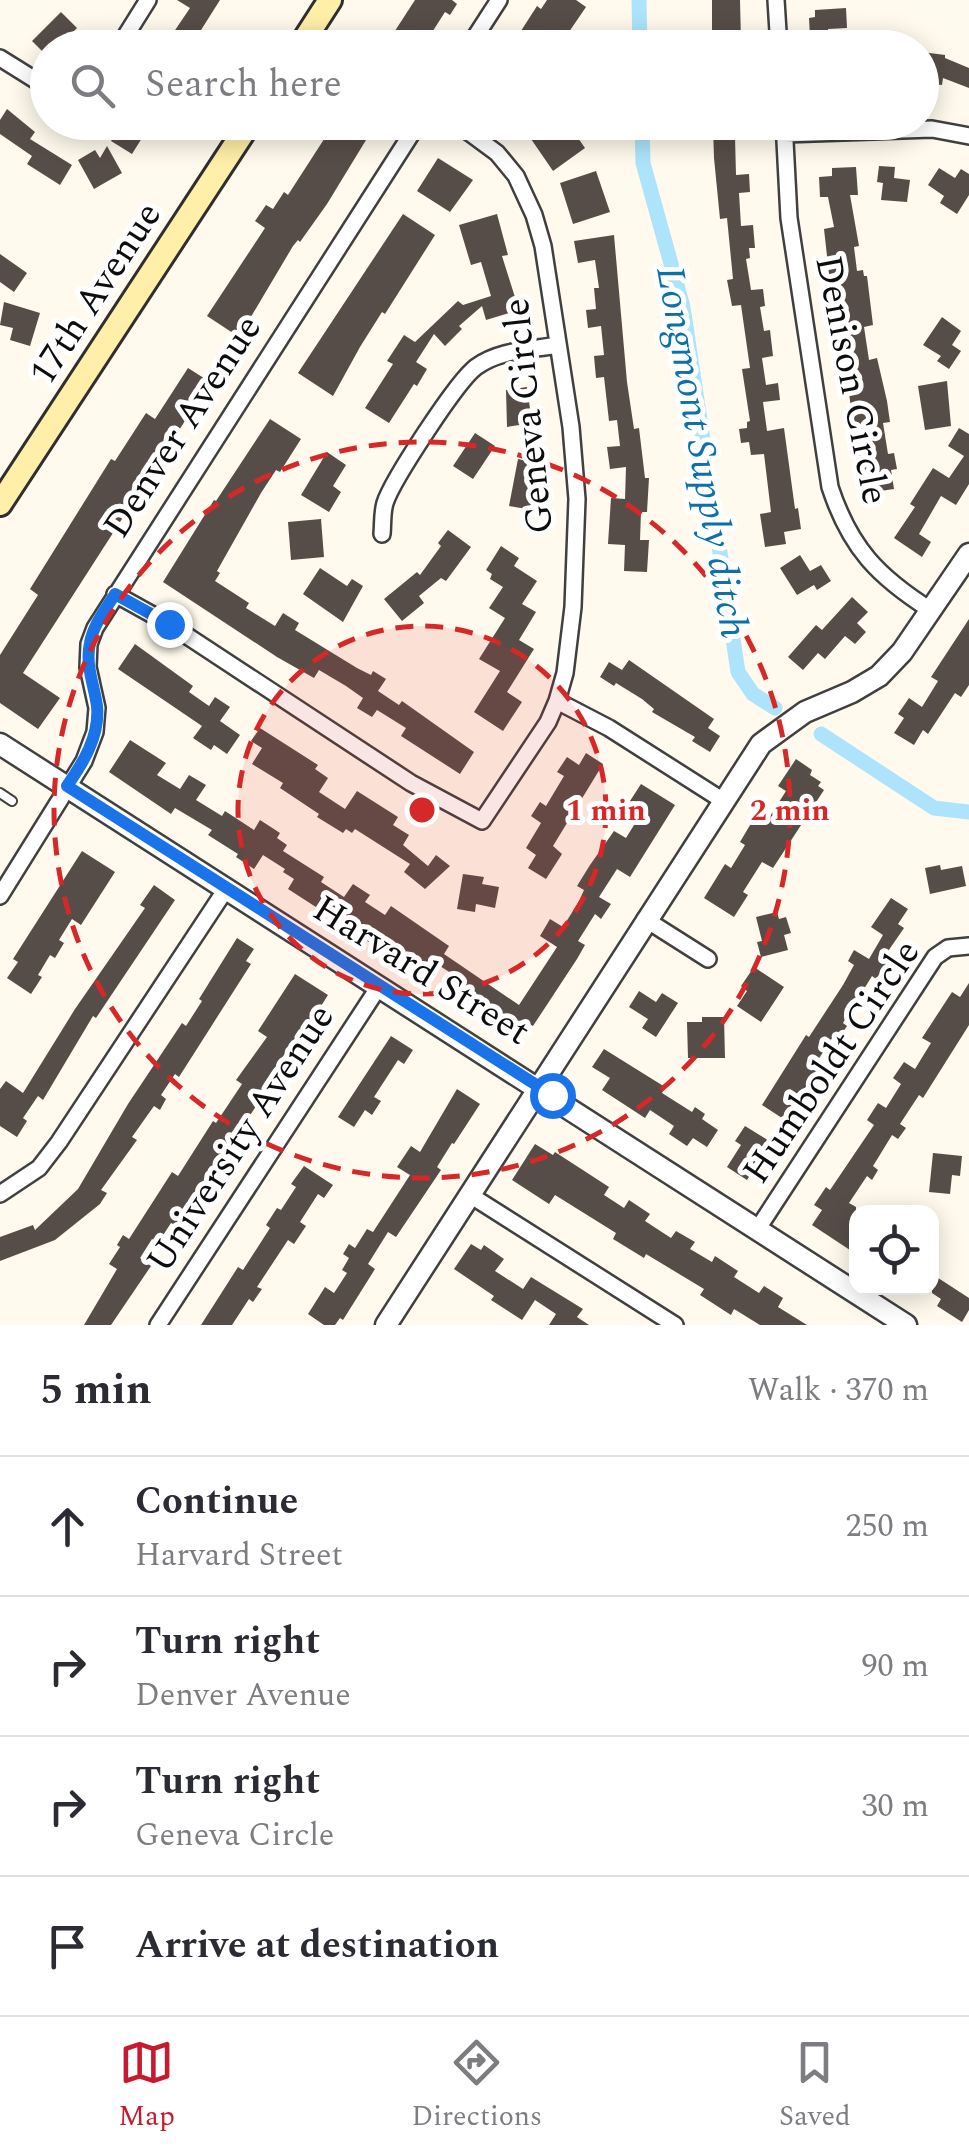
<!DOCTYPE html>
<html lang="en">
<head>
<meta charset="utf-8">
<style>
  :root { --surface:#fff; --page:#f7f7f7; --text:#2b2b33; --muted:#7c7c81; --line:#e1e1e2; --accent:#c81a2f }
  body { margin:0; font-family:Spectral,serif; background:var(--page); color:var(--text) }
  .controls { position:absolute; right:30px; bottom:30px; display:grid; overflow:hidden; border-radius:20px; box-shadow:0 5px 25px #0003 }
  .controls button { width:90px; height:90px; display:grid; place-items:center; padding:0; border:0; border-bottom:2px solid var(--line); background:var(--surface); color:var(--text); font:50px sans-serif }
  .stop { position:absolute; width:30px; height:30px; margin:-22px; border:8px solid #1a73e8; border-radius:50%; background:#fff }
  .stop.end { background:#1a73e8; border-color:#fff; box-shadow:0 2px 10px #0008 }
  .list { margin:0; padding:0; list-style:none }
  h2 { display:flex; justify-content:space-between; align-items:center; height:130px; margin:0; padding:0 40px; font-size:42px }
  h2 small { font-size:32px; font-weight:400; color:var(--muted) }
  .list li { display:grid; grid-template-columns:65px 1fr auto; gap:30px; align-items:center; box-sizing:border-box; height:140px; padding:0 40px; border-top:2px solid var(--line) }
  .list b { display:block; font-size:38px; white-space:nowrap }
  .list p { margin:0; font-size:32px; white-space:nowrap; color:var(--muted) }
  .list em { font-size:32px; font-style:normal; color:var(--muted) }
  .icon { flex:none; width:55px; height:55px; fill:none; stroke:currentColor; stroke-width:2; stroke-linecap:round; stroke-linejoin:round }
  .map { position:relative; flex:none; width:969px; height:1325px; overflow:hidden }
  .search { position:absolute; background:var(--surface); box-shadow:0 5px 25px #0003; left:30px; right:30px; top:30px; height:110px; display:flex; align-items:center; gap:25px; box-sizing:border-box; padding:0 35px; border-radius:55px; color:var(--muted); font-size:38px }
  .sheet { height:690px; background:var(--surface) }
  nav { display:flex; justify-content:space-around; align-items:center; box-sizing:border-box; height:140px; border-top:2px solid var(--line); background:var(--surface); font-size:28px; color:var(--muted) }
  nav a { display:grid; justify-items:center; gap:5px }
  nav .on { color:var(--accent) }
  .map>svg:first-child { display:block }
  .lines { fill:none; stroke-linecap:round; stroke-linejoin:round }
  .canal { stroke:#ade4fb; stroke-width:15 }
  .building { fill:#574d48 }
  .service-casing { stroke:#404040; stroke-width:12 }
  .minor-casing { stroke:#404040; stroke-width:20 }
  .tertiary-casing { stroke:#404040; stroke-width:25 }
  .secondary-casing { stroke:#2f2f2f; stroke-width:28 }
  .service { stroke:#fff; stroke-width:8 }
  .minor { stroke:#fff; stroke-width:15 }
  .tertiary { stroke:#fff; stroke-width:20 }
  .secondary { stroke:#ffefa8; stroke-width:22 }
  .route { stroke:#1a73e8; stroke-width:12 }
  .ring { fill:none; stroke:#d62828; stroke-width:5; stroke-dasharray:18 12 }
  .labels { text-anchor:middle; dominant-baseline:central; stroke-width:10; stroke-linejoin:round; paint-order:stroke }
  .street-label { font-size:38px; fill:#0d0d0d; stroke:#fff }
  .water-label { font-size:40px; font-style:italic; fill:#0c70a9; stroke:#fff }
  .centre { fill:#d62828; stroke:#fff; stroke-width:5 }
  .ring-label { font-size:30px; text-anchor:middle; font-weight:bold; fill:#d62828; stroke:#fff; stroke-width:10; stroke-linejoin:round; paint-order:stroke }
</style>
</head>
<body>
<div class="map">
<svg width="969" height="1325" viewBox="0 0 969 1325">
  <rect width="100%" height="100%" fill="#fffaed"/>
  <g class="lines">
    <path class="canal" d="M639 0 640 48
      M642 122 643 163 683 307 738 672 753 694 775 708
      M821 734 934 808 969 812"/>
  </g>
  <path class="building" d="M177 0H220L196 38 210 48H163L190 8Z
    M415 0H452L457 4 450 15 445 12 422 48H401L389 40Z
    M547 0H576L586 7 558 48H516L523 36 519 34 537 6 541 9Z
    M712 0H740L741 42H733V48H712Z
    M846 8 847 28 828 29V36L810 37 809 18 815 17V10Z
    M61 12 77 28 57 48H48V57L32 41Z
    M922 52 945 55V58L969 68V88L943 78 942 85 922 83Z
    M7 109 35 132 30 139 72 165 60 185 27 164 32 156 0 134V120Z
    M122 122H152L132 154 111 141Z
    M312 122H377L327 204 300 242 298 240 293 246 239 337 207 316 265 228 255 221 266 205 273 209 284 192 288 195 328 133Z
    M549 122H567L585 148 553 171 529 136Z
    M730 122H746V137H735L736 175 749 174 750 192 739 193 741 226 753 225 755 248H749L750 258 746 259 751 290 763 289 765 306 760 307 764 331 770 330 773 356 762 358 766 385 778 383 780 400 763 402 767 431 784 428 795 509 798 508 801 529 784 532 786 544 765 547 760 514 771 512 764 454 751 455 749 442 741 443 739 429 747 428V422L750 421 742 369 750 368 741 305 732 306 727 280 733 279 727 218 720 219 714 158 713 126H730Z
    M107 146 122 173 94 189 78 160 95 150 100 158Z
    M438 158 473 180 450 212 417 191Z
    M879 166 895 167 894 178 910 180 907 202 881 200 883 183 877 182Z
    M856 167 858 195H850L859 246 854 247 857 271 863 270 864 276H867L873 325 864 327 869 360 877 358 887 401 890 422 883 423 888 454 894 453 897 469 891 470 894 489 874 492 870 473 862 475 858 454 868 453 864 429 854 431 847 378 840 379 837 360H842L838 329H842L839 310H842L838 273 829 274 824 229 834 227 828 197H820L819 177 832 176V168Z
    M939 168 955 178 961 169 969 174V195L957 214 940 203 944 196 928 185Z
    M596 171 610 212 573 224 560 183Z
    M403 214 435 235 385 314 382 312 360 347 333 396 298 373Z
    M497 214 508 255 502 256 519 310 486 320 482 306 459 326 462 329 445 346 434 334 416 362 427 369 417 386 414 384 389 423 365 408 393 364 387 361 404 335 415 342 458 301 463 305 491 296 481 262 471 265 459 225Z
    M614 235 627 382 634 429 639 428 645 478H649L647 512H641L640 540H649L647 572 624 571 625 545 608 544 611 498 625 499 626 467 610 469 607 447 620 446 617 420 609 421 604 377 596 378 594 356 604 355 601 326 588 328 586 310 596 309 594 288H599L595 260 578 263 574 241Z
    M0 254 27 273 14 292 0 282Z
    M4 302 40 313 30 346 10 340 13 328 0 325Z
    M942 317 961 331 952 345 961 351 949 369 937 361 941 356 923 345Z
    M188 368 210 382 23 673 60 698 38 729 0 703V655L38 595 30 589 111 459 115 461 146 413 155 419Z
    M947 381 951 426 925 430 918 386Z
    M527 387 532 423 507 427 506 390Z
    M270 419 301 439 280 472 276 470 261 493 217 571 220 573 215 581 249 603 246 608 275 626 283 613 299 623 295 630 357 668 371 675 373 671 386 679 378 691 399 705 402 701 474 752 460 774 401 736 406 728 377 710 372 717 357 708 363 698 346 686 319 670 314 678 277 657 163 582 214 500 216 501Z
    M959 428 969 434V484L956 505 941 496 919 534 931 542 922 557 894 538 915 507 910 504 933 468 949 478 964 456 948 446Z
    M475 433 495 446 473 479 453 466Z
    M327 452 346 465 333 486 341 492 329 512 301 495Z
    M518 459 540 464 535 490 541 492 538 511 509 506Z
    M321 519 324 557 291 560 288 522Z
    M448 530 471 547 446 581 441 578 419 596 424 603 402 621 384 599 417 572 420 575 441 546 438 543Z
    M501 546 519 558 514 566 537 581 522 604 536 612 519 640 534 649 507 692 522 702 503 731 474 712 500 671 479 659 505 618 489 608 503 587 490 579 492 574 486 570Z
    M800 555 810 571 821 565 831 581 817 590 814 585 797 595 780 568Z
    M320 568 347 586 352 579 363 586 343 622 303 594Z
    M852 597 868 612 857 623 866 632 855 644 845 636 825 659 818 653 803 670 788 657 816 625 822 630Z
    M969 619V685L961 697 955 693 928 734 923 730 914 745 894 733 904 718 898 714 909 698 922 707 938 681 931 677Z
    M135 644 193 686 189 692 209 706 215 697 230 707 220 721 240 735 227 754 214 745 211 750 193 738 202 726 118 669Z
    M629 660 714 719 708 728 720 736 710 752 692 741 695 737 652 712 654 709 642 699 616 683 614 686 600 677 609 662 622 670Z
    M260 728 318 765 315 769 328 778 319 792 345 809 357 791 398 817 393 825 409 835 403 845 428 866 436 855 450 866 425 889 404 872 410 864 355 829 352 833 346 829 343 833 317 817 319 814 280 788 283 783 252 764 262 748 251 741Z
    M130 740 166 763 157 775 180 789 189 775 206 785 196 800 222 816 225 811 254 830 260 820 280 833 277 838 287 845 283 851 324 877 321 882 344 897 353 884 370 895 365 902 385 915 391 906 449 946 444 954 519 1005 557 947 540 936 550 919 563 927 579 901 584 890 577 886 590 865 614 831 626 838 644 809 630 801 641 784 675 805 630 877 617 869 599 897 611 904 601 919 595 914 578 941 585 945 577 959 533 1026 523 1020 514 1034 492 1020 496 1015 464 996 461 1001 444 991 454 975 429 959 419 974 358 935 361 930 339 915 336 920 288 889 294 879 283 872 285 869 263 855 254 869 236 857 238 854 208 835 212 830 175 808 171 814 109 772Z
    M586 753 603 764 553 846 562 854 546 879 528 868 536 855 526 848 541 823 531 816 540 802 546 806 564 776 557 772 567 757 579 765Z
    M796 759 812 770 810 775 821 782 818 786 824 790 773 868 762 862 743 892 748 895 734 917 704 898 725 864 731 868 745 845 740 842 756 815 767 821 786 791 778 786Z
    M82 851 115 872 81 925 72 919 59 940 64 943 55 958 50 955 38 975 42 977 31 994 7 978 18 962 13 959Z
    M940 865 941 870 962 866 966 886 930 894 925 868Z
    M463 874 484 877 482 884 499 887 495 908 476 904 475 912 457 909Z
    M154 885 175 900 96 1018 93 1016 43 1100 38 1096 23 1118 27 1121 17 1137 0 1126V1089L6 1081 23 1093 75 1009 145 908 140 905Z
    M891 898 908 909 898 924 904 928 882 960 887 963 876 979 872 976 843 1023 847 1026 839 1038 834 1035 818 1060 823 1064 782 1118 762 1105 806 1035 809 1037 843 985 854 965 848 961 854 950 869 959 883 935 871 927Z
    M777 912 779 919 786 917 791 933 784 935 788 950 761 957 757 942 762 941 756 917Z
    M237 938 254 949 246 961 251 964 179 1077 175 1074 161 1095 166 1099 160 1110 154 1106 132 1137 137 1140 101 1190 107 1193 100 1204 55 1240 0 1261V1237L33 1225 35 1230 78 1189 128 1104 182 1023 186 1026 202 1001 199 999Z
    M754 967 784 987 761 1022 737 1006 747 991 741 986Z
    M295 974 328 995 290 1055 286 1052 267 1079 272 1082 218 1164 215 1162 177 1226 171 1223 158 1243 152 1239 140 1258 151 1266 111 1325H84L117 1269 109 1264 120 1247 117 1245 123 1235 129 1239 172 1172 178 1176 213 1121 216 1123 242 1084 236 1080 267 1037 258 1031Z
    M969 983V1025L923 1098 919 1095 900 1124 906 1128 898 1139 892 1135 878 1158 873 1166 878 1170 872 1180 867 1176 849 1203 856 1207V1254L812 1225 822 1210 814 1205 826 1187 830 1190 874 1125 867 1120 878 1103 886 1108 901 1084 893 1078 904 1062 915 1069 931 1043 922 1038 952 992 960 997Z
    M639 991 656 1002 662 993 678 1003 656 1037 642 1028 648 1019 629 1007Z
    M702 1017H724L725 1058H688L687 1022H702Z
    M391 1036 413 1050 404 1064 398 1060 374 1097 381 1101 372 1115 365 1110 354 1127 338 1117Z
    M604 1049 665 1087 662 1093 692 1112 695 1107 705 1114 702 1119 718 1130 707 1147 693 1138 687 1146 669 1134 674 1126 650 1110 645 1118 602 1090 610 1078 592 1067Z
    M457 1089 480 1104 454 1144 452 1143 437 1167 441 1170 396 1237 388 1232 368 1264 375 1269 343 1320 340 1318 335 1325H324L308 1314 325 1287 334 1293 347 1273 342 1270 349 1258 343 1254 349 1244 355 1248 367 1229 373 1232 410 1175 397 1167 411 1146 420 1152Z
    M745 1126 771 1142 747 1180 727 1167 741 1145 735 1141Z
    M535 1144 553 1155 555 1152 609 1187 604 1195 624 1208 629 1200 650 1214 645 1221 671 1238 676 1231 695 1242 690 1249 712 1262 715 1256 738 1271 734 1277 759 1293 764 1286 783 1298 778 1307 807 1325H760L734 1309 731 1315 700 1295 704 1289 646 1254 644 1258 613 1239 616 1233 555 1195 549 1204 512 1180Z
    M933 1153 962 1156 960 1176 952 1175 950 1194 929 1192Z
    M304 1166 333 1185 324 1198 318 1194 300 1222 306 1226 294 1244 288 1240 257 1287 262 1289 253 1302 249 1299 232 1325H201L238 1267 243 1270 270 1228 266 1225 277 1208 281 1210 296 1187 291 1184Z
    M471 1244 481 1250 484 1245 504 1259 495 1271 523 1289 531 1277 583 1309 577 1317 589 1325H549L556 1314 535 1300 522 1320 491 1300 494 1296 454 1269Z
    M932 1274 969 1298V1310L962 1322 937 1306 941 1299 932 1293Z"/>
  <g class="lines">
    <defs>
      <path id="service" d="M0 793 12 801"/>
      <path id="minor" d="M776 0 779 48
        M118 48 148 0
        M468 48 499 0
        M0 58 48 88
        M784 122 789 218 830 487C850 548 878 577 932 611
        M785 134 932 129 969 136
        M382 534C383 524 382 513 385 503 392 481 457 381 476 367 499 350 530 350 558 345
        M115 594 169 624 411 783 482 821 548 722 557 701 565 673 573 607 577 499 571 427 543 246 534 215 516 176 497 153 455 122
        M557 701 609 728 722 800
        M0 896 84 761 95 732 97 708 88 667 89 644 95 628 419 122
        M645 919 708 959
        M0 1194 39 1168 59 1142 226 889
        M470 1195 675 1325
        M757 1230 935 957 948 948 969 946
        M158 1325 378 988"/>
      <path id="tertiary" d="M0 744C302 937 604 1131 906 1325
        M386 1325 761 744 805 712 852 692 879 676 902 652 969 554"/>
      <path id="secondary" d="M299 48 330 0
        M0 504 250 122"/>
    </defs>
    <use href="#service" class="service-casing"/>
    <use href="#minor" class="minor-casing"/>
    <use href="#tertiary" class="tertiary-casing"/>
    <use href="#secondary" class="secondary-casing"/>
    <use href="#service" class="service"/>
    <use href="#minor" class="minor"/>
    <use href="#tertiary" class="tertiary"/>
    <use href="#secondary" class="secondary"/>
  </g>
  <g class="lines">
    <path class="route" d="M169 624 115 594C106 609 93 625 90 643 85 665 94 684 97 706 100 736 83 763 67 786L552 1095"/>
  </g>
  <circle cx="422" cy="810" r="184" fill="#d62828" fill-opacity=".12"/>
  <g class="ring">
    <circle cx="422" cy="810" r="184"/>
    <circle cx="422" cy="810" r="368"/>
  </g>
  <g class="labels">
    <g class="street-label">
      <text transform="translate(96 294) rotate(-57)">17th Avenue</text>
      <text transform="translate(851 380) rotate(79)">Denison Circle</text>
      <text transform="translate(529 416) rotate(-96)">Geneva Circle</text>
      <text transform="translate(183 427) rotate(-57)">Denver Avenue</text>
      <text transform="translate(421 971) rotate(32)">Harvard Street</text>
      <text transform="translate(832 1062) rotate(-56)">Humboldt Circle</text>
      <text transform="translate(241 1139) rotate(-57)">University Avenue</text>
    </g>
    <g class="water-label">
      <text transform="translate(701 452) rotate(80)">Longmont Supply ditch</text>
    </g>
  </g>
  <circle cx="422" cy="810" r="15" class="centre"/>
  <g class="ring-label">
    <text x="606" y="820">1 min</text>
    <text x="790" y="820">2 min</text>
  </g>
</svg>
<div class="controls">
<button><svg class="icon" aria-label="locate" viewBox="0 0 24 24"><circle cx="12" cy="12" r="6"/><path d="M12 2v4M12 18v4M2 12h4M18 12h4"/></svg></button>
</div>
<div class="stop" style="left:552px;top:1095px"></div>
<div class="stop end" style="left:169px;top:624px"></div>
<div class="search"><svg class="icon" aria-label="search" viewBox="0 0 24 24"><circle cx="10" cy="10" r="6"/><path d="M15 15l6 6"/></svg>Search here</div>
</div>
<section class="sheet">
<h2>5 min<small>Walk · 370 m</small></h2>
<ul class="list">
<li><svg class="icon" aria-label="ahead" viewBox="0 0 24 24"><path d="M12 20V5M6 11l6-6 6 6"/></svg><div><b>Continue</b><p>Harvard Street</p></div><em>250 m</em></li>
<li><svg class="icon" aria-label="right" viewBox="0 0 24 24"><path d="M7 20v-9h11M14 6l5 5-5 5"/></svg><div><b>Turn right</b><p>Denver Avenue</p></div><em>90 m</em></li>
<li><svg class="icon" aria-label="right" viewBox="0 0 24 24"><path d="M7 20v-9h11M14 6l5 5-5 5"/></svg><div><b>Turn right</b><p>Geneva Circle</p></div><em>30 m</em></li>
<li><svg class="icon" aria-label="arrive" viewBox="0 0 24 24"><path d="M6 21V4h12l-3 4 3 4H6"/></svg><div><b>Arrive at destination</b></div></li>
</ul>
</section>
<nav>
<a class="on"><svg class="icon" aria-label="map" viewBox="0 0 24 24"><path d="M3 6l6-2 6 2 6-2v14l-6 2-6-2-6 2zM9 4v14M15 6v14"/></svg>Map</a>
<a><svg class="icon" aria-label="directions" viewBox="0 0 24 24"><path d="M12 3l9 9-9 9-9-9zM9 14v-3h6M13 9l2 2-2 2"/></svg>Directions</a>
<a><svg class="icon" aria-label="saved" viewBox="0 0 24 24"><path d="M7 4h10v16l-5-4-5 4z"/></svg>Saved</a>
</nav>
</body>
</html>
